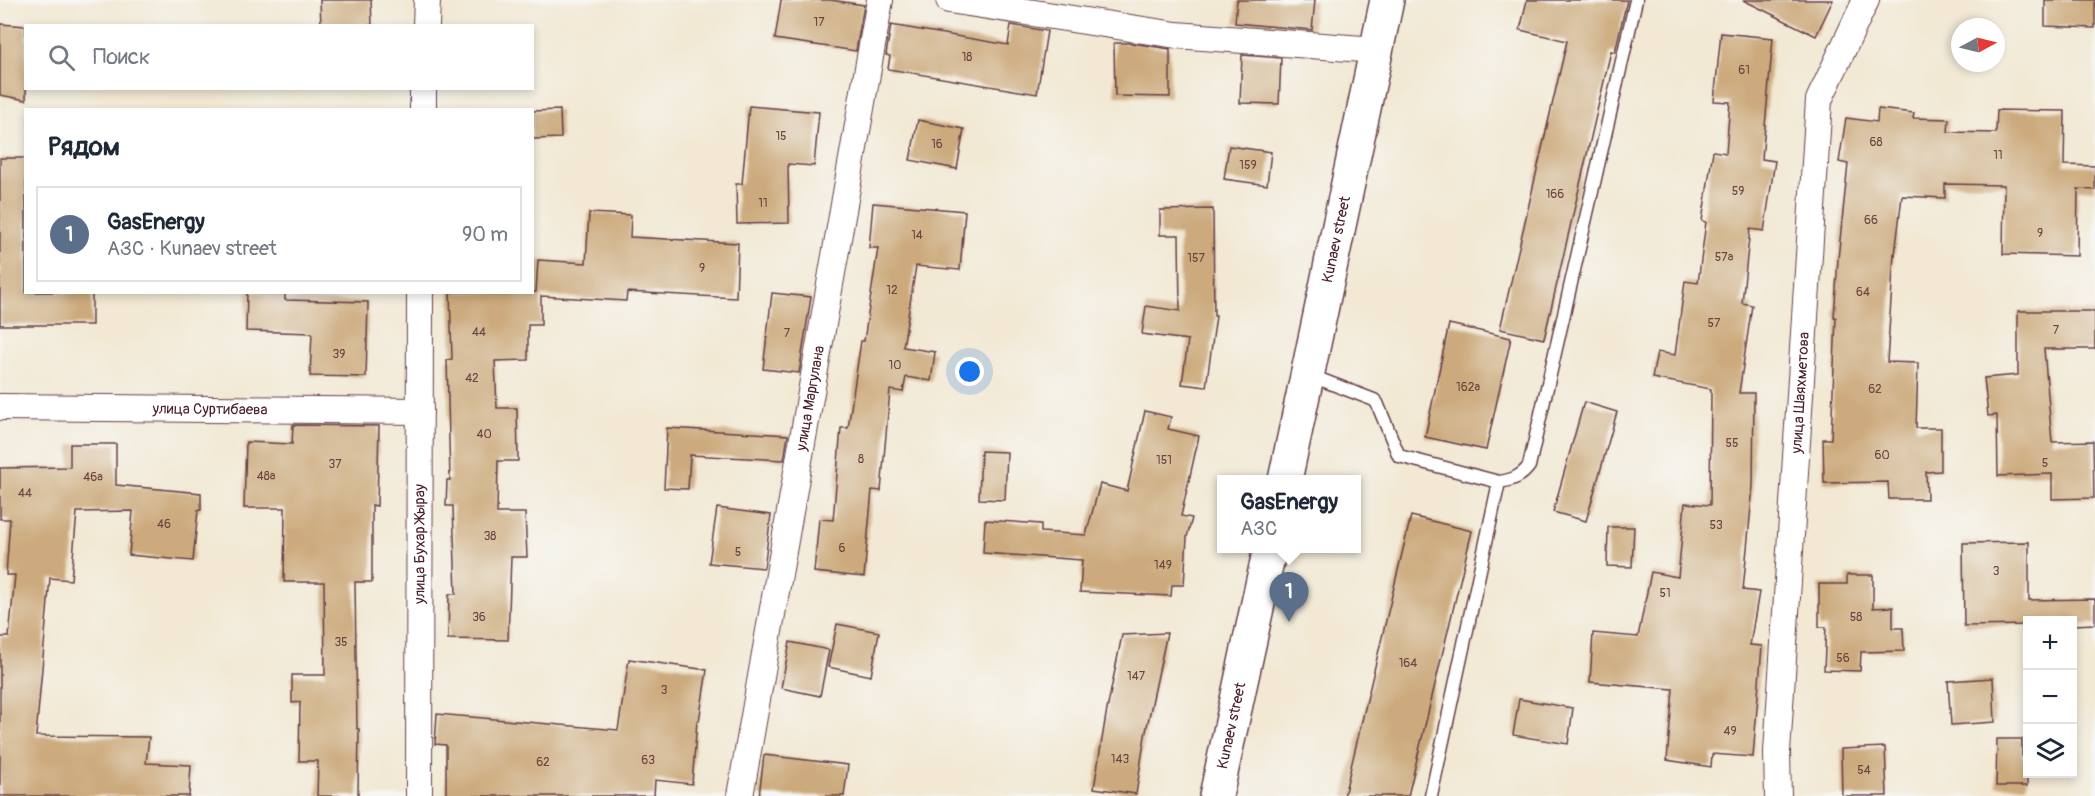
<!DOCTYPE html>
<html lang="ru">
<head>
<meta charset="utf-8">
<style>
  :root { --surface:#fff; --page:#f2f2f3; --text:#1f2937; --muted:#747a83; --line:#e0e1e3; --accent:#7c3aed }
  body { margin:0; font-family:Pangolin,sans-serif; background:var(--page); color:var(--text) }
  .controls { position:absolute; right:18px; bottom:18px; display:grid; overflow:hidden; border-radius:0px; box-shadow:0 3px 9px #0003 }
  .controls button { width:54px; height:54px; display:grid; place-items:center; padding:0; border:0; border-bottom:2px solid var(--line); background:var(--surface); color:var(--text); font:30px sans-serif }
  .compass { position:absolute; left:1951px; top:18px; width:54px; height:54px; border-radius:50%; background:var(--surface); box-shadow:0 3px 9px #0003; rotate:83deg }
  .you { position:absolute; left:970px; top:372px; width:21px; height:21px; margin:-15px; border:4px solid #fff; border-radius:50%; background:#1a73e8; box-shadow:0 0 0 9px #1a73e833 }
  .badge { display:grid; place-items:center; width:39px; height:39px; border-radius:50%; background:var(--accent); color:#fff; font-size:20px; font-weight:700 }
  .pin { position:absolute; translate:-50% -50px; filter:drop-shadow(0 2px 3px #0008) }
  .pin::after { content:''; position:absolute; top:32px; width:21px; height:18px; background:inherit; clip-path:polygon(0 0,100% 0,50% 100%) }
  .popup { position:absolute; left:1217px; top:475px; width:144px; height:78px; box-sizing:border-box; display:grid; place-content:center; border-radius:0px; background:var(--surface); filter:drop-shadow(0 2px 4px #0005); font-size:20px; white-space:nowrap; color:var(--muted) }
  .popup b { font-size:22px; color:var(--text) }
  .popup::after { content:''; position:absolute; left:50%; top:100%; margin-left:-12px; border:12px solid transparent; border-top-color:var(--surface) }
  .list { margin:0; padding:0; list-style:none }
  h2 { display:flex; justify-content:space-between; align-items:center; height:78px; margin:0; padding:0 24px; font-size:26px }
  h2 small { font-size:20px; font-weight:400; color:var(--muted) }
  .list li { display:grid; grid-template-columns:39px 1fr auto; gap:18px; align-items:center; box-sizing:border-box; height:96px; margin:0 12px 12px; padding:0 12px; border:2px solid var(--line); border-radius:0px }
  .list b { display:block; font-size:22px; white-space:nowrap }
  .list p { margin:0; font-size:20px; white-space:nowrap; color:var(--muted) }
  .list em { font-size:20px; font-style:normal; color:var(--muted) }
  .icon { flex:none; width:33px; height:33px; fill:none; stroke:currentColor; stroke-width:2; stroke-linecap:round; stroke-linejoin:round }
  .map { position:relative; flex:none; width:2095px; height:796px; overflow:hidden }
  .search { position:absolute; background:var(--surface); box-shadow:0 3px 9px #0003; left:24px; top:24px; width:510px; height:66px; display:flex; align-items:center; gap:15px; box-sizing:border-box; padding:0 21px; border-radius:0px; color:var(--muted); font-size:22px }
  .panel { position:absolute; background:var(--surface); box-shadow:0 3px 9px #0003; left:24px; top:108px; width:510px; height:186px; border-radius:0px }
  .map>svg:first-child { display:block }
  .building { fill:#ccaa7d }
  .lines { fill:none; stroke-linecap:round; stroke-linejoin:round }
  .lane-casing { stroke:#633d44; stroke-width:15 }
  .street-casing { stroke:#633d44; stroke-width:28 }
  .primary-casing { stroke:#633d44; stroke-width:36 }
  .lane { stroke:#fff; stroke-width:12 }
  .street { stroke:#fff; stroke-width:26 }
  .primary { stroke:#fff; stroke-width:33 }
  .labels { text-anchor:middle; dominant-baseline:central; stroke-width:5; stroke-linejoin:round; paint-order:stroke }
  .number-label { font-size:12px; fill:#6a4240 }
  .street-label { font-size:15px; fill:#4a1f2b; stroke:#f6f6f2 }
</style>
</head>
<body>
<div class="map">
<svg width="2095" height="796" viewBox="0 0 2095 796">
  <rect width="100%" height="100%" fill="#f6f6f2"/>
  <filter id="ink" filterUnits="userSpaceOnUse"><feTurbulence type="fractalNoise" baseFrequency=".0167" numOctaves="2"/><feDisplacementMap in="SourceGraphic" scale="12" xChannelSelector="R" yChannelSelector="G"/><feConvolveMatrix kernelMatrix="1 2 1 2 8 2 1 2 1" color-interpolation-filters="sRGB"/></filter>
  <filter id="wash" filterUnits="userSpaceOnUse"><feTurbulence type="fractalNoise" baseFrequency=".008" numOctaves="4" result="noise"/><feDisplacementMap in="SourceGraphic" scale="24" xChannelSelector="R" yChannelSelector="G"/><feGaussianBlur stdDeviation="1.35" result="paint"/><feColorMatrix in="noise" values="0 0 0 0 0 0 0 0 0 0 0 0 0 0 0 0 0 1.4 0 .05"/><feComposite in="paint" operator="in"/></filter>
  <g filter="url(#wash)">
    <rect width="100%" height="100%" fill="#f2e8d3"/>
    <g id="blocks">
      <path class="building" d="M320 0H371L372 25 321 26Z
        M781 0H830L864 5 856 51 775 39Z
        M1237 0H1315L1312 30 1235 23Z
        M1527 0H1627L1615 52 1611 51 1544 339 1500 329 1567 41 1520 30Z
        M1743 0H1833L1816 36Z
        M2045 0H2095V28L2045 26Z
        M0 24 26 26V100L0 95Z
        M891 25 1008 45 1011 25 1047 31 1037 94 888 69 890 56 886 55Z
        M1721 33 1773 38 1762 159 1775 161 1764 231 1750 229 1742 303 1752 305 1739 393H1754L1753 486 1743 590 1759 592 1750 645 1762 646 1753 757 1712 754 1711 767 1667 760 1673 689 1590 682 1593 633 1638 637 1651 572 1678 577 1685 503 1710 505 1711 389 1652 378 1657 352 1675 355 1685 281 1698 283 1706 222 1702 221 1713 151 1726 153 1730 102 1714 101Z
        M1114 43H1131L1170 49V97L1115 96Z
        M1242 55 1281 58 1279 104 1240 103Z
        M749 106 819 112 814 166 788 164 789 223 737 224 736 184H742Z
        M1878 109 1914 113 1913 118 1949 119 1948 132 1996 133 1997 110 2065 111 2064 165 2095 166V190L2078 189 2077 256 2003 254 2004 185 1945 184V198L1902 196 1895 255 1894 254 1887 362 1918 363 1916 428H1941V471L1926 472 1927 499H1889L1888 482 1824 483 1823 439H1831L1836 317H1834L1838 259 1848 164 1839 162 1846 118 1877 122Z
        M560 110 561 138 532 139V111Z
        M918 120 964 129 957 169 910 160Z
        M1229 146 1271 152 1267 185 1224 179Z
        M0 158H26V292H92V325H0Z
        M873 203 965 211 960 270 916 266 903 347 935 352 931 381 906 377 903 392 890 390 881 491 872 490 864 577 814 572 819 519 833 520 841 428H848L861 341H864L878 248H869Z
        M1213 209 1214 316H1216L1206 387 1182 384 1188 340 1142 334 1146 306 1180 311 1179 235H1160V210Z
        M589 213 631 215 630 237 738 243 736 298 627 292 626 301 541 296V325H528V360L495 361 497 408H517L518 461H498L497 513H525L527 557H511L508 640 448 639 449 594H456L453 506H446L447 480H450L447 360 452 359 450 292H536L538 260 586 263Z
        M247 292H285V300L368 302 366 377 310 376 312 333 246 331Z
        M772 293 811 297 799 373 763 369Z
        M2018 311H2095V349H2044L2052 442 2093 441 2094 498 2052 499V474L1998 476 1997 415 1988 416 1984 378 2018 375Z
        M1449 324 1511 338 1486 450 1425 437Z
        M1584 402 1617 412 1586 521 1553 512Z
        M1145 411 1171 417 1168 429 1199 436 1181 516 1192 518 1187 537 1184 585H1172L1171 596 1080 592 1082 560 983 553 985 520 1041 524V532L1086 535 1100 484 1127 491Z
        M293 425 379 426 377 506 372 505V582H355L357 729H359L358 796H317L318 761H299L300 702 292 703V675H325L324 582H284L285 508H244L246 442 292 444Z
        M667 428 788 435 784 460 690 455 688 489 664 488Z
        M70 444H116V485L201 493V510H198L193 561 129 555 133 511 77 512 71 580 50 578 36 736 149 737 146 763 191 765 189 796H0V637H9L15 575H6L10 519H0V468L70 467Z
        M981 451 1007 452 1005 500 979 499Z
        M717 508 771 515 764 568 709 563Z
        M1411 516 1472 531 1408 796H1344Z
        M1608 527H1634L1632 567 1607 566Z
        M2029 542V600L2095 599V624L2073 625V621H2028V625L1964 626 1963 543Z
        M1847 575H1873V608L1893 607V628H1903L1904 651 1861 652 1860 671 1824 670 1826 627H1819V584H1847Z
        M837 624 879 632 871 676 828 667Z
        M1167 633 1145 736 1136 794 1094 788 1106 715 1122 635Z
        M790 642 829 650 820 696 781 688Z
        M629 659 707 670 699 721H697L692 784 655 780 654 796H446V745L435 744 437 714 618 730Z
        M1993 678 1995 722 1951 725 1948 681Z
        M1519 699 1573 708 1568 744 1513 735Z
        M1997 739H2022V756L2027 757V786H1996Z
        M1885 747 1887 796H1842L1841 749Z
        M764 755 848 765 844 796H759Z"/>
    </g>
  </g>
  <g filter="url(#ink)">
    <use href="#blocks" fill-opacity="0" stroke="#633d44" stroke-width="1.5"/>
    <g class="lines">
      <defs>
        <path id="lane" d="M1309 375 1374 400 1377 403 1399 456 1499 482C1512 480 1521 477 1529 466L1636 0
          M1431 796 1499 482"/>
        <g id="street">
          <path d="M949 0 1176 35 1376 50"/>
          <path d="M426 26 427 0"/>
          <path d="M423 110V88"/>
          <path id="s1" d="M0 407 420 411"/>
          <path id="s2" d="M419 796 420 292"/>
          <path id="s3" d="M740 796 880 0"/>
          <path id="s4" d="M1778 796 1777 752 1819 100 1866 0"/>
        </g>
        <g id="primary">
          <path id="s5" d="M1285 480 1387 0"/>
          <path id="s6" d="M1216 796 1270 548"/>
        </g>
      </defs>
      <use href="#lane" class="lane-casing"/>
      <use href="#street" class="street-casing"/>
      <use href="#primary" class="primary-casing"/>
      <use href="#lane" class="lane"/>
      <use href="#street" class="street"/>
      <use href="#primary" class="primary"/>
    </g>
  </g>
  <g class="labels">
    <g class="number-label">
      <text x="819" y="22">17</text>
      <text x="967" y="57">18</text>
      <text x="1744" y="70">61</text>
      <text x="781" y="136">15</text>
      <text x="1876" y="142">68</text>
      <text x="937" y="144">16</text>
      <text x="1998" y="155">11</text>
      <text x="1248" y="165">159</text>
      <text x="1738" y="191">59</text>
      <text x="1555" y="194">166</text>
      <text x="763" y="203">11</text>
      <text x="1871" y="220">66</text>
      <text x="2040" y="233">9</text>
      <text x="917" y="235">14</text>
      <text x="1724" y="257">57а</text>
      <text x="1196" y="258">157</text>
      <text x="702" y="268">9</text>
      <text x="892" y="290">12</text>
      <text x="1863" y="292">64</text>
      <text x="1714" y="323">57</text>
      <text x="2056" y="330">7</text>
      <text x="479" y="332">44</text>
      <text x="787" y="333">7</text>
      <text x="339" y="354">39</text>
      <text x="895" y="365">10</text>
      <text x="472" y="378">42</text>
      <text x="1468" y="387">162а</text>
      <text x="1875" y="389">62</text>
      <text x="484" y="434">40</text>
      <text x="1732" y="443">55</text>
      <text x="1882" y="455">60</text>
      <text x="861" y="459">8</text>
      <text x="1164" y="460">151</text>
      <text x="2045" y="463">5</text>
      <text x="335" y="464">37</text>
      <text x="266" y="476">48а</text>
      <text x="93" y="477">46а</text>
      <text x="25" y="493">44</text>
      <text x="164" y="524">46</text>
      <text x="1716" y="525">53</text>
      <text x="490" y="536">38</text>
      <text x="842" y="548">6</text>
      <text x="738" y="552">5</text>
      <text x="1163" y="565">149</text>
      <text x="1996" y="571">3</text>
      <text x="1665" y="593">51</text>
      <text x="479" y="617">36</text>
      <text x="1856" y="617">58</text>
      <text x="341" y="642">35</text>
      <text x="1843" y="658">56</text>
      <text x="1408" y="663">164</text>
      <text x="1136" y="676">147</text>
      <text x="664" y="690">3</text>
      <text x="1730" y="731">49</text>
      <text x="1120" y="759">143</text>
      <text x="648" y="760">63</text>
      <text x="543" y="762">62</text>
      <text x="1864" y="770">54</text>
    </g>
    <g class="street-label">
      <text stroke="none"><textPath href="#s5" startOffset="246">Kunaev street</textPath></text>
      <text stroke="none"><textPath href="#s4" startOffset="404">улица Шаяхметова</textPath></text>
      <text stroke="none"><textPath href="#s3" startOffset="404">улица Маргулана</textPath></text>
      <text stroke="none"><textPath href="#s1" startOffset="210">улица Суртибаева</textPath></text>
      <text stroke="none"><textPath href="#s2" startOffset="252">улица Бухар Жырау</textPath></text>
      <text stroke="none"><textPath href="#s6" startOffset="72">Kunaev street</textPath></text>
    </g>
  </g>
</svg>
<div class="controls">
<button>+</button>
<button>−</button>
<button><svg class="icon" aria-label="layers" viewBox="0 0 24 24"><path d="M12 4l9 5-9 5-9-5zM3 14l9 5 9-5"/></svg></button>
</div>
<svg class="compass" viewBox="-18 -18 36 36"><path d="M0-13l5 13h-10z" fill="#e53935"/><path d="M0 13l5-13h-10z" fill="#747a83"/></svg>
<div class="you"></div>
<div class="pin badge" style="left:1289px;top:622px;background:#5c6f8a">1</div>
<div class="popup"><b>GasEnergy</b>АЗС</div>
<div class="search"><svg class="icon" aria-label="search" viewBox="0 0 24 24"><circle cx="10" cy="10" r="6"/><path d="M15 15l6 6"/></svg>Поиск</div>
<section class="panel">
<h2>Рядом<small></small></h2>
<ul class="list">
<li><span class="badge" style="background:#5c6f8a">1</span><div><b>GasEnergy</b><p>АЗС · Kunaev street</p></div><em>90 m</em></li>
</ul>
</section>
</div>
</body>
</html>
